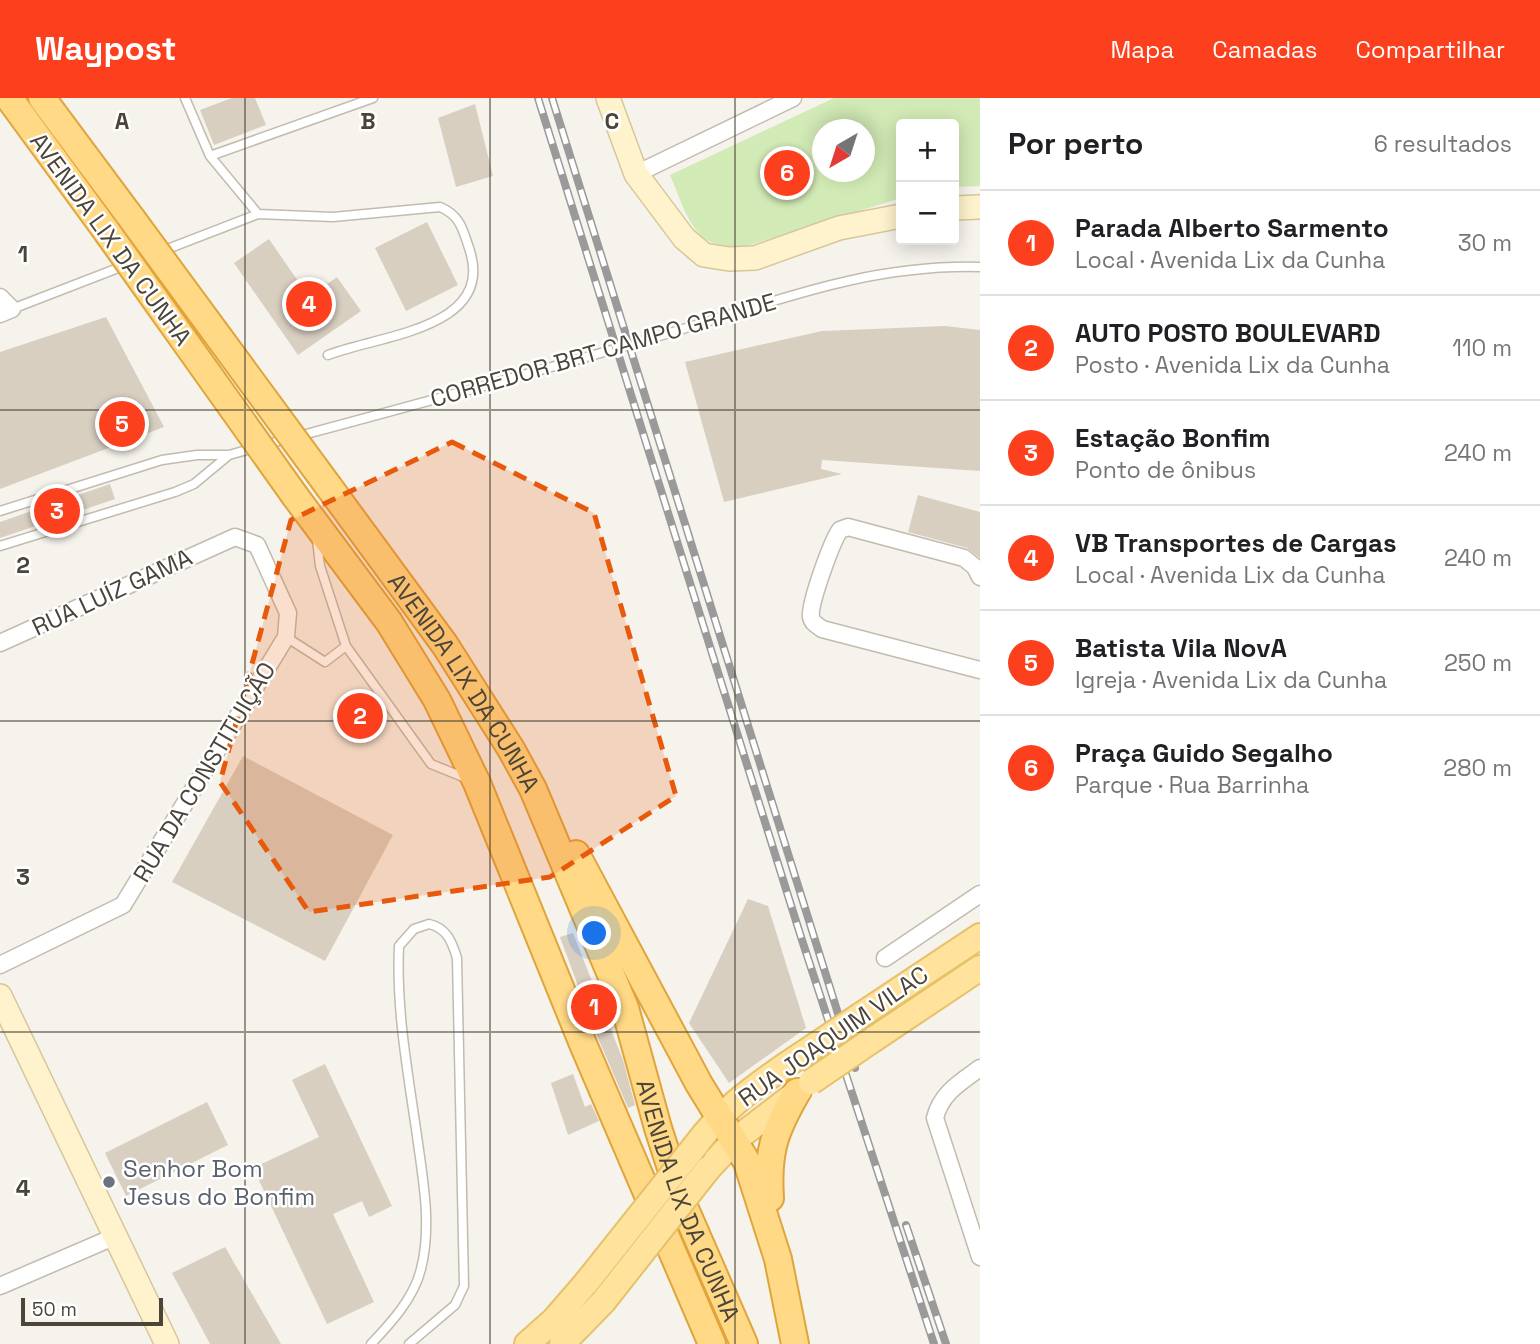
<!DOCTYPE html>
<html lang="pt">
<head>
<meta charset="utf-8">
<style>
  :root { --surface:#fff; --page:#f2f2f2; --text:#202124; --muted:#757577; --line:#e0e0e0; --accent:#fc3f1d }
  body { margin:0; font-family:"Space Grotesk",sans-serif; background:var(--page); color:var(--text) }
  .controls { position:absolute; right:21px; top:21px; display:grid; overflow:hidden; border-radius:7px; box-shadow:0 4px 18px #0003 }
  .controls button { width:63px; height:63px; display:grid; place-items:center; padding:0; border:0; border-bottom:2px solid var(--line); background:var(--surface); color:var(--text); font:35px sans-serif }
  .compass { position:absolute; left:812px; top:21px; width:63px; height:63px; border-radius:50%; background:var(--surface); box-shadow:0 4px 18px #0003; rotate:219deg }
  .scale { position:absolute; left:21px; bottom:18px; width:142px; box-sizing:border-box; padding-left:7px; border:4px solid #4b4439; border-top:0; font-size:19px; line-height:24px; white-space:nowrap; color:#4b4439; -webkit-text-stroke:5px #fff; paint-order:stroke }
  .you { position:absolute; left:595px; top:836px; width:24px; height:24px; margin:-18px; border:5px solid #fff; border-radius:50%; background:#1a73e8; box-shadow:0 0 0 10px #1a73e833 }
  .badge { display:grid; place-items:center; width:46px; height:46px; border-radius:50%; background:var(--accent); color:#fff; font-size:23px; font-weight:700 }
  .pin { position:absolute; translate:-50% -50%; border:4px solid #fff; box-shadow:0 2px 7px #0006 }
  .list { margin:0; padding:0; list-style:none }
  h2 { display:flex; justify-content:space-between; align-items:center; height:91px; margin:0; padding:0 28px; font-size:30px }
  h2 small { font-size:23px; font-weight:400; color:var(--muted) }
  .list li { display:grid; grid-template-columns:46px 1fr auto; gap:21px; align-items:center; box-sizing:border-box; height:105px; padding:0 28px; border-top:2px solid var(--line) }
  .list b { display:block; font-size:26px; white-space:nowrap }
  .list p { margin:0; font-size:23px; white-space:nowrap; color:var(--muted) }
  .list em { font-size:23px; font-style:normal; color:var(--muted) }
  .map { position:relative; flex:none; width:980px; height:1246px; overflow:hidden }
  header { display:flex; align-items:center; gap:42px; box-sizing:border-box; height:98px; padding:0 35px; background:var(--accent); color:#fff }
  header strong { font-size:33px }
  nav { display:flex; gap:38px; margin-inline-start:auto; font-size:24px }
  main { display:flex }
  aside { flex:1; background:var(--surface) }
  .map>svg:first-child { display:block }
  .green { fill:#d2eab5; fill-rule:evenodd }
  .building { fill:#d8cfc1 }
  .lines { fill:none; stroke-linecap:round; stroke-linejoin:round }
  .service-casing { stroke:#c2bbae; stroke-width:11 }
  .minor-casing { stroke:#c2bbae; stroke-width:19 }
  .secondary-casing { stroke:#d6c79b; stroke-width:26 }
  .primary-casing { stroke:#e6c16a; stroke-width:28 }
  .trunk-casing { stroke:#e0a43c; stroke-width:30 }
  .service { stroke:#fff; stroke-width:8 }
  .minor { stroke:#fff; stroke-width:16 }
  .secondary { stroke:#fff3cd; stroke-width:23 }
  .primary { stroke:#ffe39c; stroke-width:24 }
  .trunk { stroke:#ffd985; stroke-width:26 }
  .rail-casing { stroke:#9a9a9a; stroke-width:8 }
  .rail { stroke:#fff; stroke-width:5; stroke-dasharray:16; stroke-linecap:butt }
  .primary-bridge-casing { stroke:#e6c16a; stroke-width:28; stroke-linecap:butt }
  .trunk-bridge-casing { stroke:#e0a43c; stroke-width:30; stroke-linecap:butt }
  .primary-bridge { stroke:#ffe39c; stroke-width:24 }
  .trunk-bridge { stroke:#ffd985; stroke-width:26 }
  .marked { fill:#e8590c; fill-opacity:0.2; stroke:#e8590c; stroke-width:5; stroke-dasharray:14 9; stroke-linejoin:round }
  .grid { fill:none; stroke:#4b4439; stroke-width:2; stroke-opacity:0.55 }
  .worship-dot { fill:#6b7280; stroke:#fff; stroke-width:2.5 }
  .labels { text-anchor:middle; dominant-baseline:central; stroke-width:5; stroke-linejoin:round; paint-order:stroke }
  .street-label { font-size:24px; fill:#4b4439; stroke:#fff }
  .worship-label { font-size:24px; fill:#5b616d; stroke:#fff; text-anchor:start }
  .grid-label { font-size:23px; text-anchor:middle; font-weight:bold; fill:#4b4439; stroke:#fff; stroke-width:5; stroke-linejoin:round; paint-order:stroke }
</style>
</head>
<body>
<header>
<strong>Waypost</strong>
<nav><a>Mapa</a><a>Camadas</a><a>Compartilhar</a></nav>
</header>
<main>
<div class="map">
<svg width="980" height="1246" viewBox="0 0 980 1246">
  <rect width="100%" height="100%" fill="#f6f3ec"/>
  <path class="green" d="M834 0H980V88L954 89V26H901V100L750 147C694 157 688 119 670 77ZM822 32H864V74H822Z"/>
  <path class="building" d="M232 0H255L266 27 214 47 200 12Z
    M475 6 493 78 456 89 438 20Z
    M427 124 458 187 406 213 375 150Z
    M269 141 309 199 337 179 361 213 298 257 234 165Z
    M106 219 164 329 0 391V254Z
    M945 228 980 232V373L822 362 821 371 842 376 724 404 685 264 822 233Z
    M110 386 115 401 0 440V424Z
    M918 397 980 414V460L967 450 908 434Z
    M243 658 393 737 325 863 172 784Z
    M748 801 768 808 806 930 729 985 689 925Z
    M573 835 623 962 635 1007 628 1010 592 926 560 839Z
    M325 966 392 1108 369 1119 362 1103 333 1116 374 1204 327 1226 253 1070 319 1039 292 982Z
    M573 976 585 1009 591 1006 599 1023 568 1037 551 985Z
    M207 1004 228 1047 126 1098 105 1055Z
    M225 1149 281 1246H210L172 1175Z"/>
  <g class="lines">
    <defs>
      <path id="service" d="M185 0 210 58 258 116 333 119 440 109C460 117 463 132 469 150 497 231 379 237 328 257
        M210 58 373 0
        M12 211 258 116
        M299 338C418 306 537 274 656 239 767 207 862 166 980 169
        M0 413 162 362 197 357H229L286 341
        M317 442 320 468 346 548 431 666 468 681
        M0 448 175 394 194 386 229 357
        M286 539 325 564 346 548
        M371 1246C391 1225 414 1200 421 1171 432 1128 423 1082 417 1038 408 975 396 912 399 848L414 831 429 826C447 830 452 844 457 860L464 1188 455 1207 409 1246"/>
      <path id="minor" d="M636 76 793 0
        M0 199 12 211 0 216
        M980 479 975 469 964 460 848 429 840 432C832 443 809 506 811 519 812 525 817 527 822 531L980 572
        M0 545 235 439 257 447 288 515 286 539 123 807 0 867
        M885 860 980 796
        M980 970C961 984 941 995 935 1020L980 1159
        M0 1188 116 1138"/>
      <path id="secondary" d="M608 0 636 76 684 140 704 157 729 161 755 160 839 130 901 118
        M954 110 980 109
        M0 898 167 1246"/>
      <path id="primary" d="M861 917 980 838
        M874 941 980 870
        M695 1048C719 1015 750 992 783 969
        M708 1071 735 1042 799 993
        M527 1246 554 1222 586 1185
        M562 1246 603 1204"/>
      <g id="trunk">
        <path d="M9 0 107 134"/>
        <path d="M42 0 132 121"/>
        <path id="s1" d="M329 389 445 547 511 651 533 691 625 910 658 1030 682 1104 744 1246"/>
        <path d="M295 398 389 524 437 602 477 685 583 946 712 1246"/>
        <path d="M576 756 699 986 747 1064 778 1161 795 1246"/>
        <path d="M770 1100C767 1054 774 1034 797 994"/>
      </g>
    </defs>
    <use href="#service" class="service-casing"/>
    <use href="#minor" class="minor-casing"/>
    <use href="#secondary" class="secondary-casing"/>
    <use href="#primary" class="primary-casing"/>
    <use href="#trunk" class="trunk-casing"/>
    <use href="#service" class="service"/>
    <use href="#minor" class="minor"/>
    <use href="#secondary" class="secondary"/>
    <use href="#primary" class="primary"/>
    <use href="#trunk" class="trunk"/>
    <defs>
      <path id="rail" d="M538 0 801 839 934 1246
        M552 0 855 970
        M906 1127 946 1246"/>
    </defs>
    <use href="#rail" class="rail-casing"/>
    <use href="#rail" class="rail"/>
    <defs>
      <path id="primary-bridge" d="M783 969 861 917
        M811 984 874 941
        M586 1185 695 1048
        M603 1204 708 1071"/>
      <path id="trunk-bridge" d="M132 121 329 389
        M107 134 295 398"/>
    </defs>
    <use href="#primary-bridge" class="primary-bridge-casing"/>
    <use href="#trunk-bridge" class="trunk-bridge-casing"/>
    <use href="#primary-bridge" class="primary-bridge"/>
    <use href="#trunk-bridge" class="trunk-bridge"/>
  </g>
  <path class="marked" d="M452 344 594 415 676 698 550 779 309 814 220 684 291 422Z"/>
  <path class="grid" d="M245 0V1246M490 0V1246M735 0V1246M0 312H980M0 623H980M0 934H980"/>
  <circle class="worship-dot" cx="109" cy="1084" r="7"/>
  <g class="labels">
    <g class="street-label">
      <text transform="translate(111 141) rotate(54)">AVENIDA LIX DA CUNHA</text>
      <text transform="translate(603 252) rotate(-16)">CORREDOR BRT CAMPO GRANDE</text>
      <text transform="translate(112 494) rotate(-25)">RUA LUÍZ GAMA</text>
      <text stroke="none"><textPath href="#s1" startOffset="238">AVENIDA LIX DA CUNHA</textPath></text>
      <text transform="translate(204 674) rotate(-59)">RUA DA CONSTITUIÇÃO</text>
      <text transform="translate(833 938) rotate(-35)">RUA JOAQUIM VILAC</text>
      <text stroke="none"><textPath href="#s1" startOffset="805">AVENIDA LIX DA CUNHA</textPath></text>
    </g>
    <g class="worship-label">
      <text x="123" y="1070">Senhor Bom<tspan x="123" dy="28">Jesus do Bonfim</tspan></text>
    </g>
  </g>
  <g class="grid-label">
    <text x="122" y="31">A</text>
    <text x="368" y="31">B</text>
    <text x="612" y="31">C</text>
    <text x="23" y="164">1</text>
    <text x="23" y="475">2</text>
    <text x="23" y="787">3</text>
    <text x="23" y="1098">4</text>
  </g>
</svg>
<div class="controls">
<button>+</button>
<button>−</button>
</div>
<svg class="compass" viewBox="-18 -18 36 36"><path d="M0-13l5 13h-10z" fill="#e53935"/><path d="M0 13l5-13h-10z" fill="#757577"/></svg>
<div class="scale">50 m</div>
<div class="you"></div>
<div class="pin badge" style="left:594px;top:909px">1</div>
<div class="pin badge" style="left:360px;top:618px">2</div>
<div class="pin badge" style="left:57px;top:413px">3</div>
<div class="pin badge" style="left:309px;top:206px">4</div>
<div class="pin badge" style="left:122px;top:326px">5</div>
<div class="pin badge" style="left:787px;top:75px">6</div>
</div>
<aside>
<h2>Por perto<small>6 resultados</small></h2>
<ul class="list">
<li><span class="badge">1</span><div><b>Parada Alberto Sarmento</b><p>Local · Avenida Lix da Cunha</p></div><em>30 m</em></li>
<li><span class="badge">2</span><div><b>AUTO POSTO BOULEVARD</b><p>Posto · Avenida Lix da Cunha</p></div><em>110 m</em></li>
<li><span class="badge">3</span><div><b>Estação Bonfim</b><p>Ponto de ônibus</p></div><em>240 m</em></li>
<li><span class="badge">4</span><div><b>VB Transportes de Cargas</b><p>Local · Avenida Lix da Cunha</p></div><em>240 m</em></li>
<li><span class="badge">5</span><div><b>Batista Vila NovA</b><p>Igreja · Avenida Lix da Cunha</p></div><em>250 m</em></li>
<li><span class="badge">6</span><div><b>Praça Guido Segalho</b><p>Parque · Rua Barrinha</p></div><em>280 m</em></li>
</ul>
</aside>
</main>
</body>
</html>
